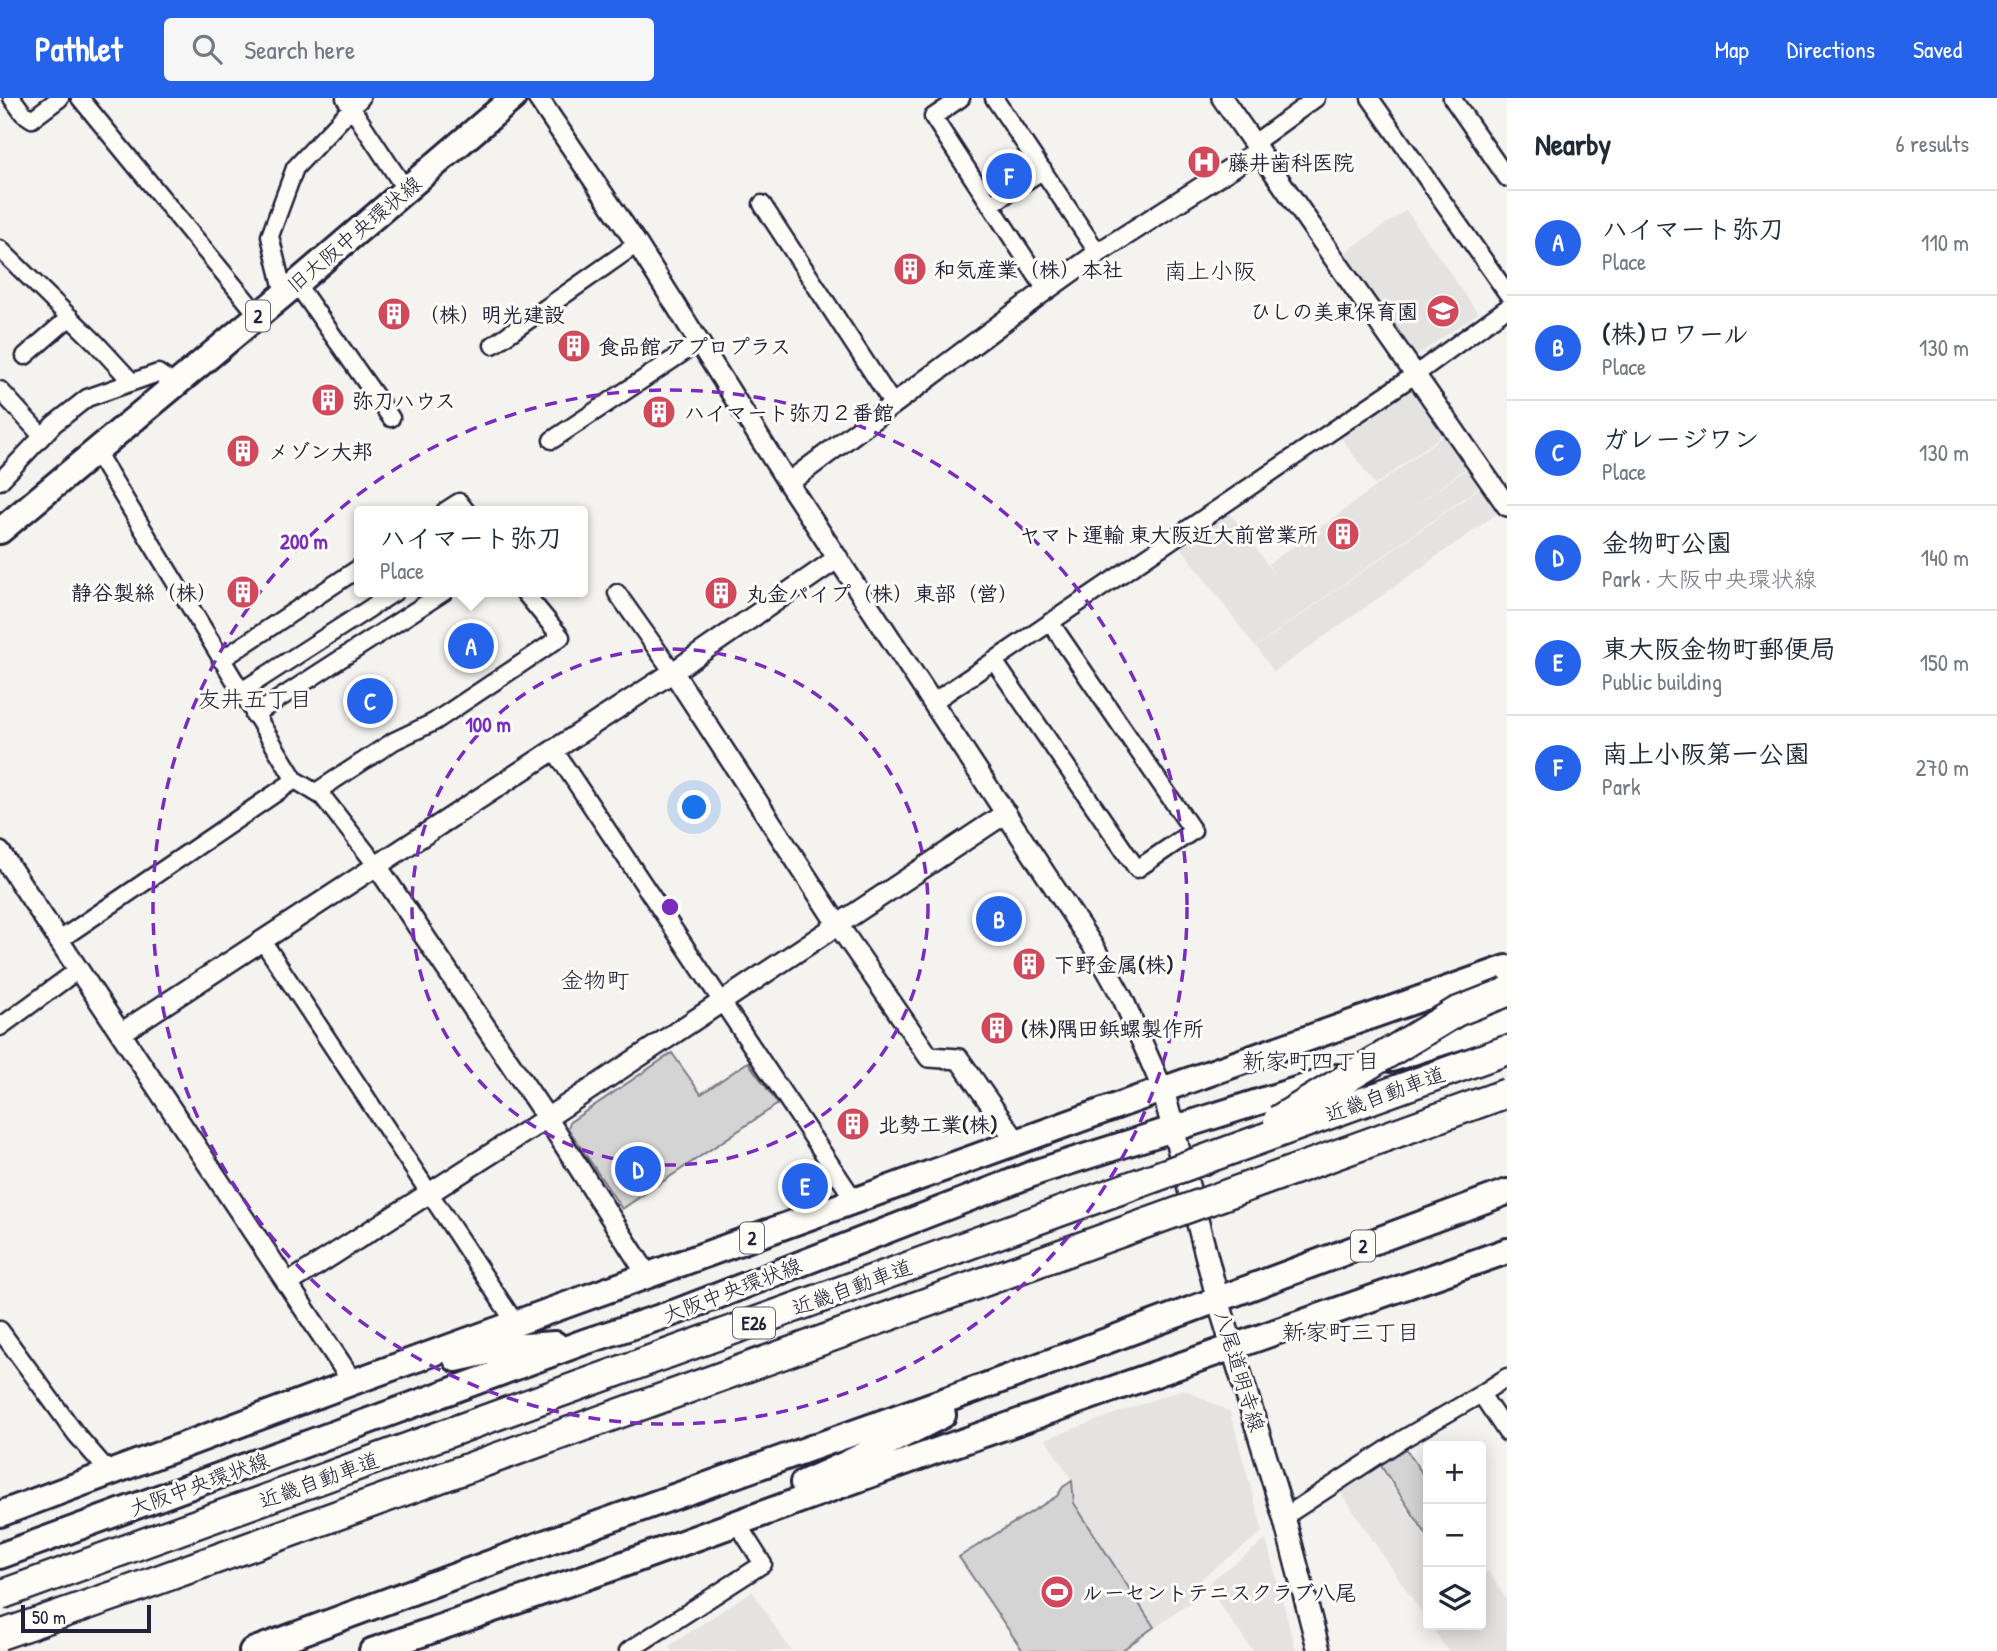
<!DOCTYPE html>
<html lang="en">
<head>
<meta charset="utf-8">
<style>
  :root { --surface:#fff; --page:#f6f6f7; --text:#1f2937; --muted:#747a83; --line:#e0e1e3; --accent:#2563eb }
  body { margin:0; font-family:"Patrick Hand","Klee One",sans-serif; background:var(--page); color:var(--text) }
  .controls { position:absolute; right:21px; bottom:21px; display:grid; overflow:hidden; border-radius:7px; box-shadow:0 4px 18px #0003 }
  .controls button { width:63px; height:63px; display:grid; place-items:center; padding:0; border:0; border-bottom:2px solid var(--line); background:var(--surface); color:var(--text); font:35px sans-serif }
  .scale { position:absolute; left:21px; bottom:18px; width:130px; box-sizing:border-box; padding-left:7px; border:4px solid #22223b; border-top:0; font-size:19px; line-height:24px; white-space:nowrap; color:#22223b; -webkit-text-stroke:5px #fdfcf7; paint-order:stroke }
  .you { position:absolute; left:695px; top:710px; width:24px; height:24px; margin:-18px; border:5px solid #fff; border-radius:50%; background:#1a73e8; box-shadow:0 0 0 10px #1a73e833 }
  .badge { display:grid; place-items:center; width:46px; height:46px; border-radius:50%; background:var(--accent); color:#fff; font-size:23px; font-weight:700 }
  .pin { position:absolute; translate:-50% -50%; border:4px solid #fff; box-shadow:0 2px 7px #0006 }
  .popup { position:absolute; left:354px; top:408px; width:234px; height:91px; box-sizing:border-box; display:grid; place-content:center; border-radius:7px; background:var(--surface); filter:drop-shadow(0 2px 5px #0005); font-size:23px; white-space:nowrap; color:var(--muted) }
  .popup b { font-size:26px; color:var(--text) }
  .popup::after { content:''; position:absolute; left:50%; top:100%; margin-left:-14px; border:14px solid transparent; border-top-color:var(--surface) }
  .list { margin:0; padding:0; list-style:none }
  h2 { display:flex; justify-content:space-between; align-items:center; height:91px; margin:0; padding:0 28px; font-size:30px }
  h2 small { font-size:23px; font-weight:400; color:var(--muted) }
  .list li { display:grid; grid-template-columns:46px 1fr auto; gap:21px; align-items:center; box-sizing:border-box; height:105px; padding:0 28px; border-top:2px solid var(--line) }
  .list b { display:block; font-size:26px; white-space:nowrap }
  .list p { margin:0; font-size:23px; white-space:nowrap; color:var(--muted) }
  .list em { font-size:23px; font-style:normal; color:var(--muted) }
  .icon { flex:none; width:38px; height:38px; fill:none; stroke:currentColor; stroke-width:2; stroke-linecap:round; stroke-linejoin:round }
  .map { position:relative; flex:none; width:1507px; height:1553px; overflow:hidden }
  header { display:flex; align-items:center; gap:42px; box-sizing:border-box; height:98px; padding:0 35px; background:var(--accent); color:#fff }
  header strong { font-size:33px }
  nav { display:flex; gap:38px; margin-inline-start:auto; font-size:24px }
  .search { width:490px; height:63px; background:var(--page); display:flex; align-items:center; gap:18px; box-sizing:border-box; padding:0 24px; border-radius:7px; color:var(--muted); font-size:26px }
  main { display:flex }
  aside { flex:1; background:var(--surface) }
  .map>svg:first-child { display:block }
  .built { fill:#e4e3e2 }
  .green { fill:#d5d4d5; stroke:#7c7b88; stroke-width:2 }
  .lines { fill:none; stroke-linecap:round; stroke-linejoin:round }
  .minor-casing { stroke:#22223b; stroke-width:21 }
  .tertiary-casing { stroke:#22223b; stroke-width:24 }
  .secondary-casing { stroke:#22223b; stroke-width:26 }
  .primary-casing { stroke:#22223b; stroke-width:30 }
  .minor { stroke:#fdfcf7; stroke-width:16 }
  .tertiary { stroke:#fdfcf7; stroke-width:19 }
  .secondary { stroke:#fdfcf7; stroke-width:21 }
  .primary { stroke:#fdfcf7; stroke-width:24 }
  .motorway-bridge-casing { stroke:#22223b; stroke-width:33; stroke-linecap:butt }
  .motorway-bridge { stroke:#fdfcf7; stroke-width:28 }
  .ring { fill:none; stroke:#7b2cbf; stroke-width:3.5; stroke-dasharray:12 9 }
  .labels { text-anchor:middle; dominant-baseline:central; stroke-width:6; stroke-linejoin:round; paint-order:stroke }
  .shield { fill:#fdfcf7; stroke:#646373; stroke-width:2 }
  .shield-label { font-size:19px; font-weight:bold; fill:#22223b }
  .poi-label { font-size:21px; font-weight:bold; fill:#22223b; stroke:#fdfcf7; text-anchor:start }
  .street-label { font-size:21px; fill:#22223b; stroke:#fdfcf7 }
  .neighbourhood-label { font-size:23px; fill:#22223b; stroke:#fdfcf7 }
  .centre { fill:#7b2cbf; stroke:#fdfcf7; stroke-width:3.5 }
  .ring-label { font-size:21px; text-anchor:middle; font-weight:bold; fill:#7b2cbf; stroke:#fdfcf7; stroke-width:6; stroke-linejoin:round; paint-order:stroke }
</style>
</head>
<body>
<header>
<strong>Pathlet</strong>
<div class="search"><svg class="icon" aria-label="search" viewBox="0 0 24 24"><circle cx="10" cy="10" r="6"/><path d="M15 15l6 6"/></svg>Search here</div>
<nav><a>Map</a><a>Directions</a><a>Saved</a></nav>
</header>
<main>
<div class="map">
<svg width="1507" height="1553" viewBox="0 0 1507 1553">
  <rect width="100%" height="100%" fill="#f4f3ef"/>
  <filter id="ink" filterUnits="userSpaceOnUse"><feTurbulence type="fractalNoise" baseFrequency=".0143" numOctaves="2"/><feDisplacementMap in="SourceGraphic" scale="14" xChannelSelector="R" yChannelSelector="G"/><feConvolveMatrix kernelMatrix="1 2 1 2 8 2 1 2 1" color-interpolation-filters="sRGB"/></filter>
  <g filter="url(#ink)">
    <path class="built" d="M1406 112 1478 215 1416 258 1345 155Z
      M1404 287 1414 288 1446 334 1375 387 1337 334Z
      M1447 335 1469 368 1412 410 1470 369 1482 387 1255 549 1178 445 1227 411 1275 477 1268 466 1331 422Z
      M1483 388 1501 413 1274 574 1256 549Z
      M1183 1291 1230 1314 1263 1434 1202 1480 1200 1498 1156 1529 1075 1405 1072 1383 1046 1341Z
      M1377 1366 1428 1443V1524L1339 1392Z
      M1266 1442 1296 1553H1253L1213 1497 1208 1487 1212 1482Z
      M1488 1473 1507 1502V1553H1448L1430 1527H1481V1478Z
      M752 1493 791 1553H672L669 1548Z"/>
    <path class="green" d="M1022 60 1032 75 997 97 987 82Z
      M672 955 701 996 748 964 778 1006 622 1111 568 1030 570 1024Z
      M1404 1348 1428 1384V1439L1379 1365Z
      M1072 1383 1074 1405 1154 1529 1121 1553H1023L959 1459 1057 1398 1063 1389Z"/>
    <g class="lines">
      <defs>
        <path id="minor" d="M12 0 23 15 32 21 60 0
          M80 0 258 217
          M345 0 406 92
          M961 0 933 19 1046 192
          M994 0 1098 155
          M1370 0 1507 195
          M1452 0 1507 80
          M1253 46 1316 0
          M762 106 893 306
          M990 107 1043 72
          M0 151 96 245 132 284
          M296 185 391 320
          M284 196 270 138 295 70 361 0
          M493 247 637 146
          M25 258 70 219
          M0 292 42 338
          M552 342 699 244
          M95 352 295 682 323 699 377 768
          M0 383 54 326 87 300 158 275 174 286
          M445 413 459 404 466 413
          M617 495 673 574
          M221 562 359 470
          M994 563 1137 771 1193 733 1050 524
          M240 594 395 494
          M933 604 1416 276 1507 210
          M254 617 444 494
          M554 652 855 1103
          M316 694 394 643 434 624 561 539 524 494
          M262 842 516 1226
          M58 843 295 682
          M0 929 78 872
          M0 1232 76 1336 109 1374
          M1481 1296 1507 1335
          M1284 1419 1403 1341 1481 1296 1507 1279
          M628 1553 763 1466 737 1425"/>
        <path id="tertiary" d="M538 0 637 146 788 385 1095 851 1123 901 1163 992
          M1222 0 1507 408
          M788 385 1046 192 1098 155 1258 53
          M673 574 838 827 929 959 959 961 1017 1044
          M0 754 353 1284
          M377 768 547 1020 648 1178
          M121 935 673 574 838 460
          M287 1186 547 1020 1006 715"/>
        <path id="secondary" d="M1163 992 1218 1202 1284 1419 1319 1553"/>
        <path id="primary" d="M0 433 284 196 513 0
          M1391 961 1507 923
          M456 1261 510 1249 555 1246
          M803 1385 848 1365 943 1317
          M0 1416 353 1284 1125 1005 1507 870
          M0 1458 584 1244 676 1214 1037 1074 1337 979
          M252 1553 547 1444 977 1291 1507 1094
          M372 1553 621 1467 944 1350 1507 1153"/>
      </defs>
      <use href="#minor" class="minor-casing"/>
      <use href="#tertiary" class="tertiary-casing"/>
      <use href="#secondary" class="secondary-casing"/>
      <use href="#primary" class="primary-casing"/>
      <use href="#minor" class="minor"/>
      <use href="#tertiary" class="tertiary"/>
      <use href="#secondary" class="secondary"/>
      <use href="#primary" class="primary"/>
      <defs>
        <path id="motorway-bridge" d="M1278 1022 1456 914 1507 894
          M0 1497 1507 952
          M0 1537 119 1496 1507 995"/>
      </defs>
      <use href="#motorway-bridge" class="motorway-bridge-casing"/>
      <use href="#motorway-bridge" class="motorway-bridge"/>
    </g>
  </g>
  <g class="ring">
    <circle cx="670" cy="809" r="258"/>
    <circle cx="670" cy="809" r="517"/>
  </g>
  <defs>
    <symbol id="hospital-disc" viewBox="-11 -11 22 22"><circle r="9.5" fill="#d1495b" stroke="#fdfcf7"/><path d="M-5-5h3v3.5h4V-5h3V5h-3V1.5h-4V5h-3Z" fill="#fff"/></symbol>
    <symbol id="building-disc" viewBox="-11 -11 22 22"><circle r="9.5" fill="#d1495b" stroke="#fdfcf7"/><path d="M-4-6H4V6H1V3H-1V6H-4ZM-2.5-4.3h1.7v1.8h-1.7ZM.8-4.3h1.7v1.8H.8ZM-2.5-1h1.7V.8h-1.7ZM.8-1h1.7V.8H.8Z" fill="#fff"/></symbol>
    <symbol id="school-disc" viewBox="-11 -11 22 22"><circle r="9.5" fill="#d1495b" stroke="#fdfcf7"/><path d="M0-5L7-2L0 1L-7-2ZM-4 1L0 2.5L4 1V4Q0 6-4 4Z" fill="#fff"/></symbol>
    <symbol id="stadium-disc" viewBox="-11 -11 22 22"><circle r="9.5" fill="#d1495b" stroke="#fdfcf7"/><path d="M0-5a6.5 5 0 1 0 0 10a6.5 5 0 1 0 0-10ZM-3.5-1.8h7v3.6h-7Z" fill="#fff"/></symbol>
  </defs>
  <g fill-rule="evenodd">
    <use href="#hospital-disc" x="1185" y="45" width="38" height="38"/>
    <use href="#building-disc" x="891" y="152" width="38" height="38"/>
    <use href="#school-disc" x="1424" y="194" width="38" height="38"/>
    <use href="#building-disc" x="375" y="197" width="38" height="38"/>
    <use href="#building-disc" x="555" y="229" width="38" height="38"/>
    <use href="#building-disc" x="309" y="283" width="38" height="38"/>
    <use href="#building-disc" x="640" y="295" width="38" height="38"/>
    <use href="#building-disc" x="224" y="334" width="38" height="38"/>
    <use href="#building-disc" x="1324" y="417" width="38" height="38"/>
    <use href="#building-disc" x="224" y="475" width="38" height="38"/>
    <use href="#building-disc" x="702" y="476" width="38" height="38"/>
    <use href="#building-disc" x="1010" y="847" width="38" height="38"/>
    <use href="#building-disc" x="978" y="911" width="38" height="38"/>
    <use href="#building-disc" x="834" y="1007" width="38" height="38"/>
    <use href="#stadium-disc" x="1038" y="1475" width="38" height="38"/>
  </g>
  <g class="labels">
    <g class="shield">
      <rect x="246" y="202.5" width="24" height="31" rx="5"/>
      <rect x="740" y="1124.5" width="24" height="31" rx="5"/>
      <rect x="1351" y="1132.5" width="24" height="31" rx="5"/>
      <rect x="733" y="1209.5" width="42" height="31" rx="5"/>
    </g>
    <g class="shield-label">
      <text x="258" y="218">2</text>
      <text x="752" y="1140">2</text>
      <text x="1363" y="1148">2</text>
      <text x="754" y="1225">E26</text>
    </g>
    <g class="poi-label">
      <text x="1228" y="64">藤井歯科医院</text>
      <text x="934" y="171">和気産業（株）本社</text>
      <text x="1418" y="213" text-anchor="end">ひしの美東保育園</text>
      <text x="418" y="216">（株）明光建設</text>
      <text x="598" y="248">食品館 アプロプラス</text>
      <text x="352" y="302">弥刀ハウス</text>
      <text x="684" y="314">ハイマート弥刀２番館</text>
      <text x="268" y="353">メゾン大邦</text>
      <text x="1318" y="436" text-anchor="end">ヤマト運輸 東大阪近大前営業所</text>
      <text x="218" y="494" text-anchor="end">静谷製絲（株）</text>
      <text x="746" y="495">丸金パイプ（株）東部（営）</text>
      <text x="1054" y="866">下野金属(株)</text>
      <text x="1021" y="930">(株)隅田鋲螺製作所</text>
      <text x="878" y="1026">北勢工業(株)</text>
      <text x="1082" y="1494">ルーセントテニスクラブ八尾</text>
    </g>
    <g class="street-label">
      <text transform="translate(354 136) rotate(-40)">旧大阪中央環状線</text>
      <text transform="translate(1385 996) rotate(-20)">近畿自動車道</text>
      <text transform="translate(852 1189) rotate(-20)">近畿自動車道</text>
      <text transform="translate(732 1192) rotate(-21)">大阪中央環状線</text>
      <text transform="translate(1240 1273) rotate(73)">八尾道明寺線</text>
      <text transform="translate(319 1382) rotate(-20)">近畿自動車道</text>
      <text transform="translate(199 1386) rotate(-20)">大阪中央環状線</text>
    </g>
    <g class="neighbourhood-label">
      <text x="1210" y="172">南上小阪</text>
      <text x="255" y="600">友井五丁目</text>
      <text x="595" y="881">金物町</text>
      <text x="1311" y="962">新家町四丁目</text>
      <text x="1351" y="1233">新家町三丁目</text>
    </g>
  </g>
  <circle cx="670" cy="809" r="10" class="centre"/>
  <g class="ring-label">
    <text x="304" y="451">200 m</text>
    <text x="488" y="634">100 m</text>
  </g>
</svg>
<div class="controls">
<button>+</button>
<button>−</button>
<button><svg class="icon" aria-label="layers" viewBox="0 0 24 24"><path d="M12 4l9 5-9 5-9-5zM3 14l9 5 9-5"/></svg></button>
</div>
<div class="scale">50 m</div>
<div class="you"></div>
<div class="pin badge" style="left:471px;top:548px">A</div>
<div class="popup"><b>ハイマート弥刀</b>Place</div>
<div class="pin badge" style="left:999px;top:821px">B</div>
<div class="pin badge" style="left:370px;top:603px">C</div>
<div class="pin badge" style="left:638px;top:1071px">D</div>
<div class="pin badge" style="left:805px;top:1088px">E</div>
<div class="pin badge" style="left:1009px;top:78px">F</div>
</div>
<aside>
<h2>Nearby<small>6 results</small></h2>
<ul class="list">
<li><span class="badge">A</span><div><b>ハイマート弥刀</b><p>Place</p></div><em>110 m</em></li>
<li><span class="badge">B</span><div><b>(株)ロワール</b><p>Place</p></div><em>130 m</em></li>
<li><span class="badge">C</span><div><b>ガレージワン</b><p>Place</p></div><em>130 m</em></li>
<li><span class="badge">D</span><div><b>金物町公園</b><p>Park · 大阪中央環状線</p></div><em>140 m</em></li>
<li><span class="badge">E</span><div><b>東大阪金物町郵便局</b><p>Public building</p></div><em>150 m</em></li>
<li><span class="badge">F</span><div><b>南上小阪第一公園</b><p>Park</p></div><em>270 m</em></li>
</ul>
</aside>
</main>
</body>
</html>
